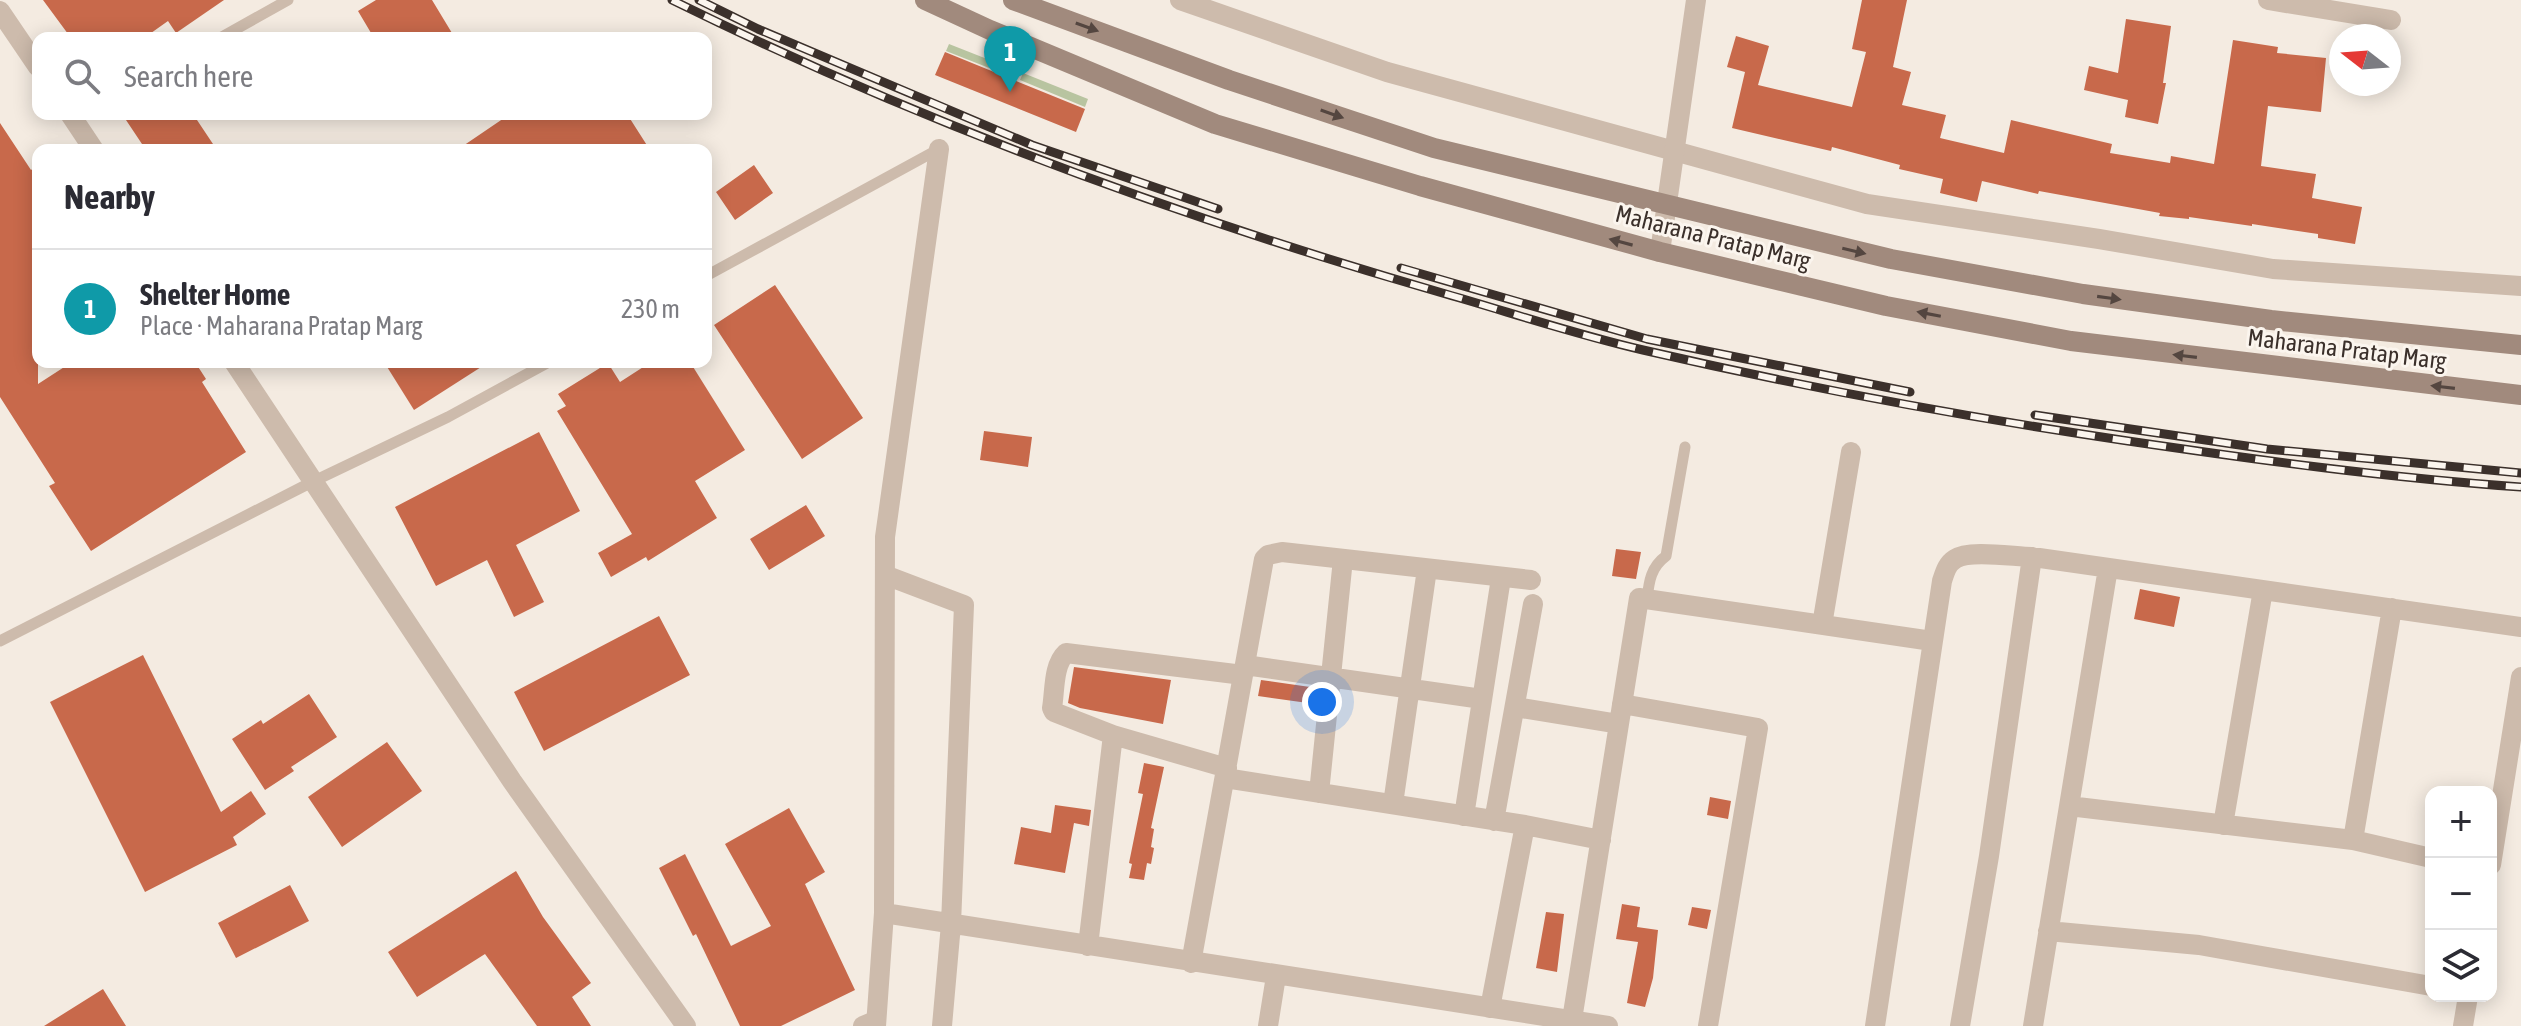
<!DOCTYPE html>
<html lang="en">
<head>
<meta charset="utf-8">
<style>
  :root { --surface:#fff; --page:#f2f2f3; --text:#2b2b33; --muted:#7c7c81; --line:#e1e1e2; --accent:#d93025 }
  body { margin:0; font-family:"Asap Condensed",sans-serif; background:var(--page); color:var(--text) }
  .controls { position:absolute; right:24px; bottom:24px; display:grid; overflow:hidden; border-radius:16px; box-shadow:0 4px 20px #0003 }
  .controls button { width:72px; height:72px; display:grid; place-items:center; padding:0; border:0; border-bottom:2px solid var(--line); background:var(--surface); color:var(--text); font:40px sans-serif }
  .compass { position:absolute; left:2329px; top:24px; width:72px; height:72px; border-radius:50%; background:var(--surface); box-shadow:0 4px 20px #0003; rotate:287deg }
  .you { position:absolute; left:1322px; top:702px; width:28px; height:28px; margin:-20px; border:6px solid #fff; border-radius:50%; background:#1a73e8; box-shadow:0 0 0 12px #1a73e833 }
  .badge { display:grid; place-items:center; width:52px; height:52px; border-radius:50%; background:var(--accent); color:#fff; font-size:26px; font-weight:700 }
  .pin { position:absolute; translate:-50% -66px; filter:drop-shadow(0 2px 4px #0008) }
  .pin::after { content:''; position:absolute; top:42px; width:28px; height:24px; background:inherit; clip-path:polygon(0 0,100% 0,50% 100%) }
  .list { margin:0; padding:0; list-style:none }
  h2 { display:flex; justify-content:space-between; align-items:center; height:104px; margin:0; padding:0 32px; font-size:34px }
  h2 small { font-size:26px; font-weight:400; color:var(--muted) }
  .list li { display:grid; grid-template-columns:52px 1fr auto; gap:24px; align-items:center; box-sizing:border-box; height:120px; padding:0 32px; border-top:2px solid var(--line) }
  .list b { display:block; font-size:30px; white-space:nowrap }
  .list p { margin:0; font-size:26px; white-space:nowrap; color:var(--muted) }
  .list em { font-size:26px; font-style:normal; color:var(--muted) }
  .icon { flex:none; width:44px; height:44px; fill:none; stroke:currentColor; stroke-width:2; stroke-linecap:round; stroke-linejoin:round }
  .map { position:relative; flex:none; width:2521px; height:1026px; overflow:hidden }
  .search { position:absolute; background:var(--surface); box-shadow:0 4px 20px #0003; left:32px; top:32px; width:680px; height:88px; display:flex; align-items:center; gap:20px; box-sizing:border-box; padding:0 28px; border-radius:16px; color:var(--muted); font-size:30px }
  .panel { position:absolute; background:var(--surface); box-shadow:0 4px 20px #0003; left:32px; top:144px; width:680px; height:224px; border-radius:16px }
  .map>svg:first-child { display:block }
  .green { fill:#b8c4a0 }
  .building { fill:#c8694b }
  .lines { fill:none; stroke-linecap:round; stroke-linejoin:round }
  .service { stroke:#cdbbac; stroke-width:11 }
  .minor { stroke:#cdbbac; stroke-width:20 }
  .tertiary { stroke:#cdbbac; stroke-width:20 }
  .secondary { stroke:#a18a7d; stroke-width:20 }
  .rail-casing { stroke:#3b302b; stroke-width:9 }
  .rail { stroke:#fbf5ee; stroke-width:6; stroke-dasharray:18; stroke-linecap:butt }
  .oneway { fill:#544640 }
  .labels { text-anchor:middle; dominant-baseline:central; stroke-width:6; stroke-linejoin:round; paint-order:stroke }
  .street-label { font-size:24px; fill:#3b302b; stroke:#fbf5ee }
</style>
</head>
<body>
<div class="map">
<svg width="2521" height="1026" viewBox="0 0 2521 1026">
  <rect width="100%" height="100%" fill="#f4ebe1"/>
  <path class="green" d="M949 44 1015 70 1012 77 946 51Z
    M1023 73 1088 99 1085 107 1020 80Z"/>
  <path class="building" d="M43 0H224L176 33 168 21 144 38H71Z
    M376 0H432L455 38H374L358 11Z
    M1862 0H1907L1893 67 1911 72 1902 105 1946 115 1940 138 2004 153 2011 120 2112 144 2110 153 2170 163 2171 156 2214 164 2233 40 2278 47 2277 53 2326 58 2321 112 2268 106 2261 166 2316 174 2312 198 2362 207 2355 244 2318 238V234L2252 224V226L2189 217V219L2159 216 2160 213 2039 191 2038 194 1982 181 1977 202 1940 193 1943 179 1899 169 1900 165 1832 147 1831 151 1732 128 1745 72 1727 67 1736 36 1769 46 1758 85 1852 107 1866 52 1852 49Z
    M2126 19 2171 26 2163 83H2166L2158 124 2125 117 2128 100 2084 90 2089 66 2118 73Z
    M945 52 1085 109 1076 132 935 75Z
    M122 114H193L217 150H146Z
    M510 114H627L650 150H457Z
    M0 123 31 170 38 165V384L72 362H195L206 379 202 382 246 452 91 551 49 486 55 483 0 397Z
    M754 165 773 193 735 220 716 192Z
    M775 285 863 418 802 459 714 325Z
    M384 362H489L414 410Z
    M651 362H690L745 450 695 481 717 518 648 561 646 557 611 577 598 553 632 534 557 411 566 406 558 394 608 363 620 382Z
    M984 431 1032 437 1028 467 980 460Z
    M539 432 580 511 516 545 544 602 514 617 487 560 436 586 395 507Z
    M806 505 825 536 769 570 750 539Z
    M1616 549 1641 552 1636 579 1612 576Z
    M2140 589 2180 597 2174 627 2134 619Z
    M659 616 690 675 544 751 514 692Z
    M143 655 221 812 251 791 266 814 233 837 237 845 145 892 50 702Z
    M1074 667 1171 680 1163 724 1080 708 1068 703Z
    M1261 680 1317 688 1315 704 1258 696Z
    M309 694 337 737 291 767 294 771 265 790 232 739 261 720 263 724Z
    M387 742 422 791 342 847 308 797Z
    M1144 763 1164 767 1151 828 1154 829 1151 847 1154 848 1151 864 1147 863 1144 880 1129 878 1132 864 1129 863 1143 794 1138 793Z
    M1710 797 1731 801 1728 819 1707 815Z
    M1055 805 1091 810 1089 826 1074 823 1065 873 1014 864 1021 827 1051 833Z
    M789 808 825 872 805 884 855 990 781 1026H740L696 934 693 936 659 868 685 854 731 946 771 926 725 844Z
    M516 871 543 917 591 983 572 997 591 1026H537L485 954 417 997 388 952Z
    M290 885 309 921 236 958 218 923Z
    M1622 904 1640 907 1637 927 1658 930 1653 978 1645 1007 1627 1003 1638 942 1616 939Z
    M1692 907 1711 910 1707 929 1688 925Z
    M1546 912 1564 914 1557 972 1536 968Z
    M103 989 126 1026H44Z"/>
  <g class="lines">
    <path class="service" d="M220 38 288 0
      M706 276 939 149
      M1647 599C1649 581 1651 567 1666 556L1685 447
      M0 641 312 482 448 417 549 362"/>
    <path class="minor" d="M1180 0 1387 72 1867 204 2099 239 2273 269 2521 286
      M2268 0 2391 20
      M885 575 964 605 951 924 942 1026
      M1822 625 1851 452
      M1245 665 1482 699
      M1622 704 1758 728 1708 1026
      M1515 707 1619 724
      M1113 735 1054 712 1052 708C1055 691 1053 665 1066 653L1243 675
      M1225 778 1525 825 1601 840
      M1319 793 1343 559
      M1393 804 1427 569
      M2069 806 2353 840 2431 858
      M1464 816 1501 578
      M1494 821 1533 604
      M2223 825 2263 590
      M2353 840 2392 608
      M2491 865 2521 677
      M884 913 1608 1026
      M2048 931 2199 945 2431 986
      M1088 946 1113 735 1227 768
      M1191 963 1264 559 1268 555 1282 552 1531 580
      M1490 1008 1525 825
      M876 1026 884 913 885 537 939 149
      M1268 1026 1276 976
      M1571 1026 1639 598 1932 641
      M1875 1026 1942 581C1945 572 1947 564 1955 559 1969 549 2015 557 2032 557L2521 627
      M1960 1026 1989 856 2032 557
      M2033 1026 2108 568
      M2463 1026 2468 996"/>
    <path class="tertiary" d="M0 11 38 67
      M70 114 94 150
      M1660 252 1696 0
      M234 362 512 781 686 1026
      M863 1026 875 1021"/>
    <path class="secondary" d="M925 0 990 30 1215 124 1420 186 1660 252 1886 306 2071 341 2521 395
      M1013 0 1229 80 1434 148 1891 259 2083 294 2271 320 2521 345"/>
    <defs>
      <path id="rail" d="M672 0C917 121 1176 216 1439 292 1506 311 1574 334 1643 350 1803 387 1965 417 2128 441 2258 460 2389 478 2521 487
        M699 0 758 29 1032 145 1218 209
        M1401 268 1647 339 1910 392
        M2035 415 2267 449 2521 473"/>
    </defs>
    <use href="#rail" class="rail-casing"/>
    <use href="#rail" class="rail"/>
  </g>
  <defs><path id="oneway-solid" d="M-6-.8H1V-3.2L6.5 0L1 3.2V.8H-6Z" transform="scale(2)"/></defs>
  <g class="oneway">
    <use href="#oneway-solid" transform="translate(1087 27) rotate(20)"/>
    <use href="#oneway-solid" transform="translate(1332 114) rotate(19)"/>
    <use href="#oneway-solid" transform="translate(1621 242) rotate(-165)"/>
    <use href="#oneway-solid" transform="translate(1854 251) rotate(13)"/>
    <use href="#oneway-solid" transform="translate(2109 298) rotate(8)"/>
    <use href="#oneway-solid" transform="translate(1929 314) rotate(-169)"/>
    <use href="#oneway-solid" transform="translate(2185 356) rotate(-173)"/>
    <use href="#oneway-solid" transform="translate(2443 387) rotate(-173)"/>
  </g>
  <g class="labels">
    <g class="street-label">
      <text transform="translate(1713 237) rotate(14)">Maharana Pratap Marg</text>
      <text transform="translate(2347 349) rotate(7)">Maharana Pratap Marg</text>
    </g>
  </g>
</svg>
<div class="controls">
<button>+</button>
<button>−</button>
<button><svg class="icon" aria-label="layers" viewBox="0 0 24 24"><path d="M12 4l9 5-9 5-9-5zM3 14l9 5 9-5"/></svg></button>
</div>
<svg class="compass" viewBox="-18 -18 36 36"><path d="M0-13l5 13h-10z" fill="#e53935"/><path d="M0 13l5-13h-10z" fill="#7c7c81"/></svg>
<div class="you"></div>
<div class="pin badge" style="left:1010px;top:92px;background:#0f9aa8">1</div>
<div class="search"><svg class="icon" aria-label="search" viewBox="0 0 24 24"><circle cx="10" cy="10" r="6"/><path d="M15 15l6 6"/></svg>Search here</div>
<section class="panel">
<h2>Nearby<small></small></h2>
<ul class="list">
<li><span class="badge" style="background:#0f9aa8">1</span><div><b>Shelter Home</b><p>Place · Maharana Pratap Marg</p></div><em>230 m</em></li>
</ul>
</section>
</div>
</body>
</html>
